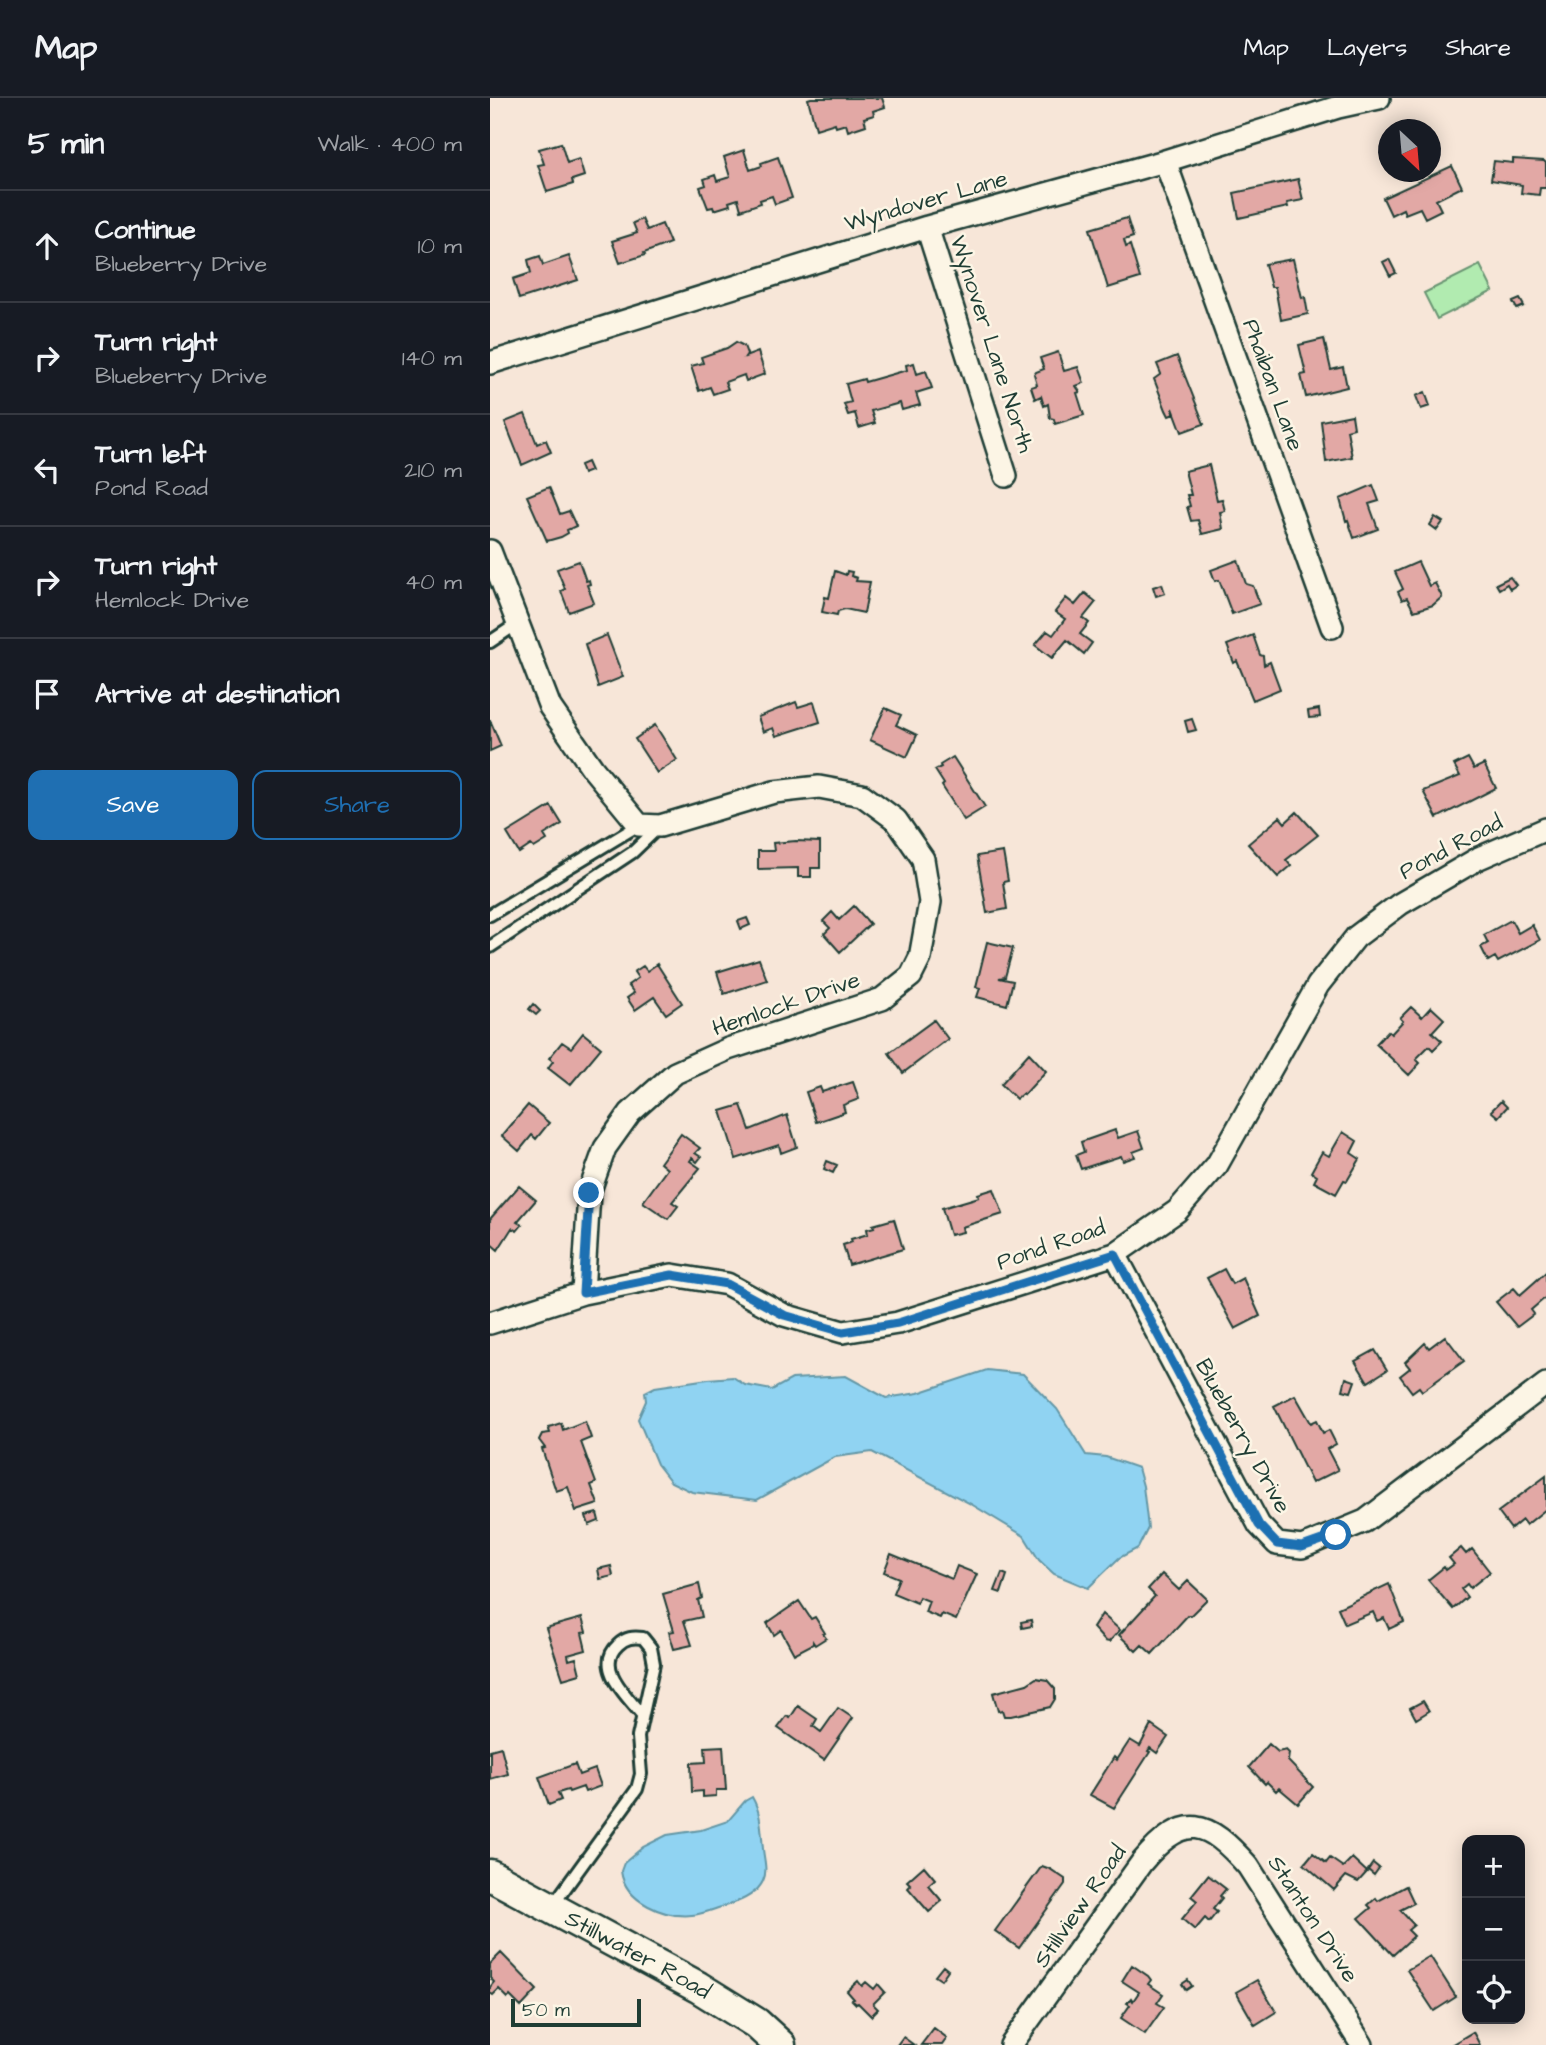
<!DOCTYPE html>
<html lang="en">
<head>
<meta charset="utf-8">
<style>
  :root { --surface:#171b24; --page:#20242c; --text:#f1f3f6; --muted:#9ea1a6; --line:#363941; --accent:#1f6fb2 }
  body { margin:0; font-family:"Architects Daughter",sans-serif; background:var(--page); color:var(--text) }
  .controls { position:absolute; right:21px; bottom:21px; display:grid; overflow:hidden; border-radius:14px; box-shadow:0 4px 18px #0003 }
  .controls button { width:63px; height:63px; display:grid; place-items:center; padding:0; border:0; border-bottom:2px solid var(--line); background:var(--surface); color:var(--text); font:35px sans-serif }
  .compass { position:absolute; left:888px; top:21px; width:63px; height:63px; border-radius:50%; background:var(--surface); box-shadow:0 4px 18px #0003; rotate:154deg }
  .scale { position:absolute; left:21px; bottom:18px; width:130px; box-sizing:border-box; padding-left:7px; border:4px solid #1f3d34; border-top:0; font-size:19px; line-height:24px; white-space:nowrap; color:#1f3d34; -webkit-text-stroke:5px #fcf5e5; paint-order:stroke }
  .stop { position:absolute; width:21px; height:21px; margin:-16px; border:5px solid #1f6fb2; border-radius:50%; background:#fff }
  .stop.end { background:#1f6fb2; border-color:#fff; box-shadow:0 2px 7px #0008 }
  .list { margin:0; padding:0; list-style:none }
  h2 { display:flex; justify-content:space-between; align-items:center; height:91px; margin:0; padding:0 28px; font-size:30px }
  h2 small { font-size:23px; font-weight:400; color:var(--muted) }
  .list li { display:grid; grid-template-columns:46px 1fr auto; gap:21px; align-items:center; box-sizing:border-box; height:112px; padding:0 28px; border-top:2px solid var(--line) }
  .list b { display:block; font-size:26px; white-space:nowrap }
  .list p { margin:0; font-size:23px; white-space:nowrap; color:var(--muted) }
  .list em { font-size:23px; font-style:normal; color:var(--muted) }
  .actions { display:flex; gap:14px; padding:21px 28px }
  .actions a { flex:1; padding:16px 0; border:2px solid var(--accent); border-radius:14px; text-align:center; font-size:24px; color:var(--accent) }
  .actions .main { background:var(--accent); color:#fff }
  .icon { flex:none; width:38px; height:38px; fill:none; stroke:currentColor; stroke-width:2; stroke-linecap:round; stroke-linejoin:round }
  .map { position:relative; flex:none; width:1056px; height:1947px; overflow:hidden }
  header { display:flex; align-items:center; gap:42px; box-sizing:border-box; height:98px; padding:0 35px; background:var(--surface); border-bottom:2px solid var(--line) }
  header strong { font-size:33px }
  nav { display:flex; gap:38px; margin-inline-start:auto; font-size:24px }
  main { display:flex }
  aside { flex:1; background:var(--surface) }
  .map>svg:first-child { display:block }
  .green { fill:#b1ebb0; stroke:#689472; stroke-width:2 }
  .water { fill:#90d3f2; stroke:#6397a6; stroke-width:2 }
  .building { fill:#e2a8a5; stroke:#1f3d34; stroke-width:2 }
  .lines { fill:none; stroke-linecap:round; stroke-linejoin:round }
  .service-casing { stroke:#1f3d34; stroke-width:16 }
  .minor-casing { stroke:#1f3d34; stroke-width:26 }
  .secondary-casing { stroke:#1f3d34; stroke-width:35 }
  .service { stroke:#fcf5e5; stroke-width:10 }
  .minor { stroke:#fcf5e5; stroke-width:21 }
  .secondary { stroke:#fcf5e5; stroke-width:30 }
  .route { stroke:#1f6fb2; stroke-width:9 }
  .labels { text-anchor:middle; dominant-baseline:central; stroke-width:5; stroke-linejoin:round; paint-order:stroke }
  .street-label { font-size:23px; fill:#1f3d34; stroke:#fcf5e5 }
</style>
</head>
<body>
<header>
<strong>Map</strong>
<nav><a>Map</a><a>Layers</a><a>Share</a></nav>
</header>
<main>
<aside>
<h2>5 min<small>Walk · 400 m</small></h2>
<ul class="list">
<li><svg class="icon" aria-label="ahead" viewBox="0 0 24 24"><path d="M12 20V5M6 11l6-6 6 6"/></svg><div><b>Continue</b><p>Blueberry Drive</p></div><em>10 m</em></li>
<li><svg class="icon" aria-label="right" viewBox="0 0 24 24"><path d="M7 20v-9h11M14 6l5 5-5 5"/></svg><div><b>Turn right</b><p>Blueberry Drive</p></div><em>140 m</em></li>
<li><svg class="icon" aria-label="left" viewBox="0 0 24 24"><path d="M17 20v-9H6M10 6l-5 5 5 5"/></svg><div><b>Turn left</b><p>Pond Road</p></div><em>210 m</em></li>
<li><svg class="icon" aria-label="right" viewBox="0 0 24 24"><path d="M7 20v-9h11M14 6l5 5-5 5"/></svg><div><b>Turn right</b><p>Hemlock Drive</p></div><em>40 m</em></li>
<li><svg class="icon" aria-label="arrive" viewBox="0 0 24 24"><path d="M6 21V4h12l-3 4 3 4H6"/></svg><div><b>Arrive at destination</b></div></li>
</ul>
<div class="actions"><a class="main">Save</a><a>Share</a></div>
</aside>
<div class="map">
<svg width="1056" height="1947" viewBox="0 0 1056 1947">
  <rect width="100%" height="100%" fill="#f7e6d8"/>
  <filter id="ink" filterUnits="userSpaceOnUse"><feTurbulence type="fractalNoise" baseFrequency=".0143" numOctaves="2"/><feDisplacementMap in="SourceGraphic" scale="14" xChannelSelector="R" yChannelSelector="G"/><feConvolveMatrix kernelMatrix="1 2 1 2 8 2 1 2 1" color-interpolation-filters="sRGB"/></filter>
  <g filter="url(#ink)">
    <path class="green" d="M990 167 1003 193 947 221 934 195Z"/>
    <path class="water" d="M497 1272 533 1276 567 1311 596 1357 616 1359 648 1370 653 1388 658 1430 648 1450 629 1460 598 1490 564 1476 549 1462 534 1438 481 1406 382 1354 345 1359 267 1402 202 1394 181 1384 167 1366 148 1321 156 1303 155 1294 165 1289 218 1281 243 1279 255 1287 282 1292 302 1281 356 1278 396 1300 428 1295Z
      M262 1699C272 1716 271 1733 273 1751 274 1762 278 1772 273 1783 267 1796 251 1803 238 1807 226 1810 214 1816 202 1817 175 1820 135 1804 131 1773L134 1765 153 1749 177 1737 211 1732 238 1723 255 1703Z"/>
    <path class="building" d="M321 0H392L395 9 383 13 384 17 374 20 376 27 358 33 356 26 346 29 345 25 326 31 318 1Z
      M71 45 77 65 89 61 94 78 82 82 83 86 57 94 48 67 54 66 49 51Z
      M254 52 260 72 272 68 271 65 288 59 302 100 285 106 282 98 270 102 271 105 251 112 248 101 239 104 240 107 224 112 223 109 218 110 210 89 216 87 214 81 225 77 227 83 240 79 234 59Z
      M1023 61 1054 63 1056 65V90H1050L1049 97 1031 95 1032 87 1001 82 1004 63 1023 65Z
      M962 68 972 89 946 102 951 112 935 120 930 110 915 116 913 111 901 117 893 100Z
      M808 81 813 102 797 105 798 109 749 120 744 95Z
      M637 120 643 139 634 142 636 149 640 147 650 180 618 190 600 131Z
      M152 121 157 132 172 126 180 145 154 155 155 157 130 165 122 143 147 135 143 125Z
      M50 158 53 167 79 158 88 182 29 201 23 181 41 175 38 162Z
      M803 161 812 200 815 199 818 216 791 222 785 189H781L775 166Z
      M899 161 906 175 900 178 893 164Z
      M1030 201 1034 208 1027 211 1023 204Z
      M834 241 841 272 853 269 857 289 816 299 811 277 816 276 809 247Z
      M246 244 254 248 257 256 255 259 268 254 275 276 256 283 254 277 235 284 238 291 223 296 220 289 209 293 201 268 213 265 211 259 237 250Z
      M568 254 574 273 588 269 594 285 586 288 590 294 587 295 594 317 565 326 564 321 560 320 558 306 554 308 551 298 545 301 541 289 547 287 544 277 546 274 554 271 550 260Z
      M687 258 714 326 692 334 683 310 684 316 679 318 676 312 664 281 671 276 667 266Z
      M424 265 427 276 436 273 442 290 426 295 430 307 412 312 410 305 381 313 385 325 369 330 365 315 358 317 354 306 361 304 356 286 374 281 375 284 417 272 416 267Z
      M935 294 940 308 931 311 926 298Z
      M35 316 47 346 56 342 61 354 32 367 15 324Z
      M862 317 864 330 857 332 862 359 836 364 831 323Z
      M97 364 101 373 93 376 90 367Z
      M719 367 727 402 732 401 735 413 730 414 733 431 712 436 708 422 701 423 697 409 700 408 697 397H701L695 373Z
      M883 387 889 403 879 406 888 431 864 440 858 422 856 423 850 401Z
      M59 389 70 416 79 413 86 428 77 432 78 435 71 439 57 443 37 398Z
      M945 419 953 424 947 432 940 427Z
      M748 462 756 486 763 488 770 506 742 516 729 482 725 483 721 472Z
      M89 463 96 483 99 482 100 486 97 487 104 505 79 514 71 493 75 491 67 471Z
      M928 464 939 488 945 485 952 499 943 507 924 513 917 500 912 502 908 494 913 491 905 474Z
      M345 473 356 477 357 473 362 474 361 478 367 480 366 483 380 484 374 515 355 511 348 513 347 517 332 514 335 499 339 500Z
      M1020 479 1026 487 1020 491 1017 486 1009 491 1006 486Z
      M672 486 675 495 666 498 663 489Z
      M595 495 606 504 593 520 599 525 590 536 602 545 594 556 577 542 562 560 545 547 557 533 563 537 575 521 565 514 576 500 585 507Z
      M117 537 133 579 108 589 95 546Z
      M763 537 770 557 773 558 774 567 780 564 790 591 763 602 747 563 744 565 737 547Z
      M306 604 308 609 324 604 330 624 286 638 283 630 273 634 268 619Z
      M395 610 411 617 406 627 427 637 417 659 380 642Z
      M829 611 830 619 819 620 818 613Z
      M702 621 706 632 698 634 695 623Z
      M0 622 11 648 0 653Z
      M165 627 187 662 167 675 145 641Z
      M463 659 495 709 474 722 452 688 454 686 445 672 451 669 450 667Z
      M978 660 984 671 994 666 1006 690 947 720 933 693 970 678 964 667Z
      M61 708 72 726 54 737 57 742 44 750 41 747 29 755 17 735Z
      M807 714 828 737 796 762 801 768 788 779 758 746 790 719 795 725Z
      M306 743 330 744V770H321V779H308V770L268 771V753H284L283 745Z
      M513 754 518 783 513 784 517 811 497 815 487 758Z
      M364 808 380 826 350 854 334 836 340 830 333 823 342 814 349 822Z
      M257 820 260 827 251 831 248 823Z
      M1021 822 1028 835 1042 827 1050 842 1008 864 1005 859 998 863 991 849 998 845 994 837Z
      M497 844 523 850 515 879 509 880 523 883 517 907 487 899 490 890 486 889Z
      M269 861 277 882 234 896 227 874Z
      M167 866 192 905 176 916 164 899 145 912 137 900 144 895 138 887 148 880 144 874 153 868 157 873Z
      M43 906 50 913 46 917 39 911Z
      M921 909 932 919 941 909 954 921 942 934 952 943 943 952 939 948 926 961 930 965 919 977 886 946 898 933 901 936 913 923 910 920Z
      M444 922 458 941 413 975 399 955Z
      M93 935 111 950 80 987 58 970 63 963 59 960 72 944 81 950Z
      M539 955 556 973 534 997 533 995 526 1001 511 986Z
      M363 984 369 1001 353 1007 355 1014 326 1024 316 994 330 989 332 994Z
      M1011 1003 1017 1009 1008 1019 1001 1013Z
      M38 1007 59 1025 46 1041 42 1037 29 1053 12 1038Z
      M251 1007 260 1032 297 1017 307 1049 291 1055 289 1047 246 1061 231 1013Z
      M625 1032 628 1040 648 1033 654 1050 643 1054 645 1059 633 1063 631 1058 591 1071 586 1057 594 1054 591 1044Z
      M853 1034 867 1043 861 1055 870 1061 857 1083 854 1082 846 1096 824 1084 827 1078 821 1074 832 1054 839 1058Z
      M191 1036 210 1050 205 1055 211 1059 207 1064 202 1060 200 1063 210 1070 182 1104 188 1108 178 1121 153 1104 177 1071 170 1065Z
      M337 1063 347 1067 343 1075 334 1071Z
      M29 1088 46 1102 27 1124 32 1127 27 1133 22 1130 8 1152 0 1145V1121Z
      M504 1091 513 1116 472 1129 473 1134 460 1137 452 1110 489 1099 488 1096Z
      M404 1121 413 1151 359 1167 353 1147 362 1144 361 1141 378 1136 377 1131 384 1129 383 1127Z
      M734 1171 742 1186 753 1180 770 1218 745 1231 717 1180Z
      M1056 1174V1199L1041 1212 1044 1216 1027 1229 1006 1204 1024 1190 1030 1197Z
      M955 1238 974 1263 935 1291 932 1293 929 1289 922 1294 910 1278 920 1270 915 1264 935 1245 939 1250Z
      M885 1252 897 1272 878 1284 865 1263Z
      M856 1280 865 1283 861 1294 853 1292Z
      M805 1297 821 1325 827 1322 833 1335 839 1332 846 1346 837 1351 848 1372 822 1385 784 1308Z
      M95 1323 101 1340 91 1344 106 1385 101 1387 108 1406 86 1413 78 1389 66 1393 52 1351 55 1350 49 1342 52 1336 60 1335 58 1329 62 1328 71 1325 73 1332Z
      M1056 1378V1411L1036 1427 1032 1422 1021 1431 1008 1414Z
      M107 1415 109 1423 99 1427 96 1418Z
      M971 1450 976 1456 982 1451 1000 1474 980 1490 977 1486 971 1491 977 1499 963 1511 938 1482 954 1469 956 1472 964 1466 959 1460Z
      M401 1456 462 1481 467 1468 487 1476 466 1522 452 1516 450 1520 435 1514 439 1503 429 1499 427 1505 403 1495 409 1480 394 1474Z
      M121 1468 123 1478 110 1481 108 1471Z
      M512 1475 517 1477 511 1495 505 1493Z
      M672 1476 689 1492 698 1483 716 1500V1502L701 1517H698L662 1556 652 1547 646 1553 629 1537 665 1498 658 1491Z
      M209 1486 212 1500 208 1502 212 1519 194 1523 202 1547 184 1551 179 1534 184 1533 173 1496Z
      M899 1486 914 1524 899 1531 894 1520 887 1523 883 1514 855 1526 848 1510Z
      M309 1503 321 1521 325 1519 335 1535 333 1536 336 1540 325 1547 323 1544V1546L304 1556 291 1532 284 1537 277 1525Z
      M612 1516 630 1532 619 1544 615 1543 603 1530Z
      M92 1520 96 1534 92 1535 96 1552 78 1557 79 1562 86 1560 90 1576 73 1581 56 1530Z
      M541 1522 542 1528 532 1530 531 1524Z
      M546 1580 557 1582 565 1591V1601L560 1609 521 1618H514L512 1612 508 1613 503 1595 537 1586Z
      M933 1603 939 1613 926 1621 920 1610Z
      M308 1608 327 1621 323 1628 331 1634 348 1610 363 1620 334 1662 288 1630 297 1618 300 1620Z
      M661 1627 678 1639 667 1655 660 1650 658 1653 660 1654 624 1710 600 1697 624 1659 627 1662 640 1642 650 1648Z
      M779 1646 788 1654 796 1652 799 1655 798 1663 823 1689 808 1706 789 1690 786 1693 777 1684 775 1686 759 1669Z
      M233 1648 236 1692H226V1698L213 1699V1693L202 1694 201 1665 216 1664 215 1649Z
      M11 1649 18 1676 0 1681V1652Z
      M85 1666 89 1677 105 1671 111 1688 95 1694 93 1689 79 1694 78 1692 68 1695 71 1702 59 1707 49 1679Z
      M823 1755 836 1765 840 1760 853 1769 862 1760 877 1774 868 1784 856 1778 844 1792 814 1766Z
      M883 1765 889 1770 884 1777 878 1772Z
      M434 1768 445 1781 438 1787 452 1803 439 1814 418 1790 421 1787 417 1783Z
      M552 1768 560 1771 575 1781V1786L529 1850 505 1833Z
      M718 1777 736 1791 730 1798 732 1800 723 1811 727 1814 719 1824 715 1820 705 1832 692 1821 707 1803 701 1798Z
      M916 1788 924 1805 910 1812 924 1827 918 1832 924 1838 903 1857 869 1820 881 1810 878 1807 886 1800 888 1803Z
      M11 1855 47 1892 31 1909 20 1898 18 1900 9 1891 3 1897 0 1895V1889L4 1884 0 1880V1866Z
      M940 1858 966 1899 944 1913 917 1872Z
      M642 1867 658 1878 661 1882 658 1886 673 1896 667 1905 674 1909 655 1936 631 1920 640 1907 637 1905 641 1900 643 1903 649 1894 632 1883Z
      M453 1868 458 1872 451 1882 445 1878Z
      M698 1882 702 1888 696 1892 692 1886Z
      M767 1882 786 1914 765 1927 746 1894Z
      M368 1883 372 1888 376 1884 384 1891 388 1886 395 1894 383 1906 388 1911 381 1918 368 1905 366 1906 362 1902 364 1901 357 1893Z
      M444 1930 457 1940 452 1947H431Z
      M983 1934 990 1947H961Z
      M413 1939 424 1947H407Z"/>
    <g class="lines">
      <defs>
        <path id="service" d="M0 544 27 526
          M0 817 149 727
          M0 849 143 754 170 728
          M63 1807 147 1691 151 1676 148 1639 164 1566 161 1550 153 1540C143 1539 136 1539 128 1547 104 1569 137 1598 152 1617"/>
        <path id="minor" d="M675 63 842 529
          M437 129 516 378
          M0 265 437 129 675 63 848 9 889 0
          M0 453 60 609 103 671 149 727 170 728 284 694 329 689 372 697 406 722 433 761 440 804 430 860 421 878 392 901 238 951 185 975 140 1015 115 1050 99 1095 93 1195
          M625 1156 769 1427 787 1446 812 1449 875 1423 1056 1286
          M0 1225 93 1195 182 1177 237 1186 294 1217 353 1234 408 1225 625 1156 687 1113 727 1067 828 887 866 839 910 806 989 760 1056 731
          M521 1947 652 1764C695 1713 717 1722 758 1768L872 1947"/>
        <g id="secondary">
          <path id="s1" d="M0 1777 208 1889 266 1925 290 1947"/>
        </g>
      </defs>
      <use href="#service" class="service-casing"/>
      <use href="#minor" class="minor-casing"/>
      <use href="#secondary" class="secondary-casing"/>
      <use href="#service" class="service"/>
      <use href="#minor" class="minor"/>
      <use href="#secondary" class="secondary"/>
    </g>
  </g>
  <g class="lines" filter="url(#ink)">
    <path class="route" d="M99 1095 93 1195 182 1177 237 1186 294 1217 353 1234 408 1225 625 1156 769 1427 787 1446 812 1449 846 1437"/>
  </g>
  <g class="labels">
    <g class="street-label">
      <text transform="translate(436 103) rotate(-16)">Wyndover Lane</text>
      <text transform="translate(502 246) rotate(72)">Wynover Lane North</text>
      <text transform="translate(783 287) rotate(70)">Phaiban Lane</text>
      <text transform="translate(961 749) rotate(-28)">Pond Road</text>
      <text transform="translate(296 906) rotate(-19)">Hemlock Drive</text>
      <text transform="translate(561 1147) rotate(-19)">Pond Road</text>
      <text transform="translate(753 1338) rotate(61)">Blueberry Drive</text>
      <text transform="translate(590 1808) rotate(-55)">Stillview Road</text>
      <text transform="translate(823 1821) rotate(57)">Stanton Drive</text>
      <text stroke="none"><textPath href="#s1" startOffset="168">Stillwater Road</textPath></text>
    </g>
  </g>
</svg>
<div class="controls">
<button>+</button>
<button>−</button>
<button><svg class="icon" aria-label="locate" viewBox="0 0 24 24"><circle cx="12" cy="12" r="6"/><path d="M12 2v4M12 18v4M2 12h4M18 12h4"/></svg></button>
</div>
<svg class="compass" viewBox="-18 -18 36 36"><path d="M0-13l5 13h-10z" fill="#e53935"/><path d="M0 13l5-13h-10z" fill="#9ea1a6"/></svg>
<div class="scale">50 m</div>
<div class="stop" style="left:846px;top:1437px"></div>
<div class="stop end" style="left:99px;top:1095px"></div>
</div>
</main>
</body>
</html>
